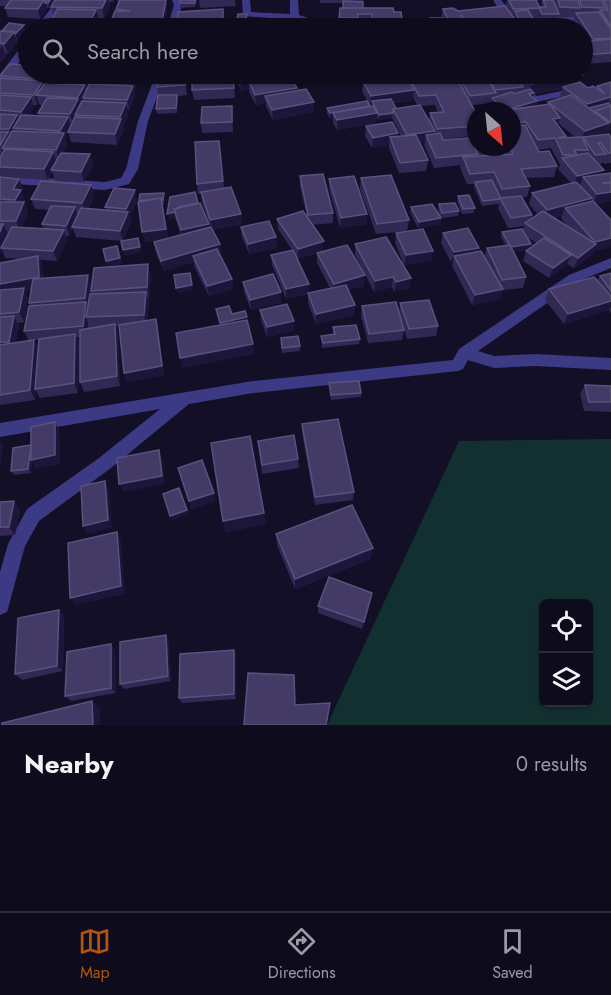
<!DOCTYPE html>
<html lang="en">
<head>
<meta charset="utf-8">
<style>
  :root { --surface:#0e0b1c; --page:#1c1929; --text:#f1f3f6; --muted:#9b9ba3; --line:#2e2b3b; --accent:#b45309 }
  body { margin:0; font-family:Jost,sans-serif; background:var(--page); color:var(--text) }
  .controls { position:absolute; right:18px; bottom:18px; display:grid; overflow:hidden; border-radius:9px; box-shadow:0 2px 4px #0004 }
  .controls button { width:54px; height:54px; display:grid; place-items:center; padding:0; border:0; border-bottom:2px solid var(--line); background:var(--surface); color:var(--text); font:30px sans-serif }
  .compass { position:absolute; left:467px; top:102px; width:54px; height:54px; border-radius:50%; background:var(--surface); box-shadow:0 2px 4px #0004; rotate:153deg }
  .list { margin:0; padding:0; list-style:none }
  h2 { display:flex; justify-content:space-between; align-items:center; height:78px; margin:0; padding:0 24px; font-size:26px }
  h2 small { font-size:20px; font-weight:400; color:var(--muted) }
  .icon { flex:none; width:33px; height:33px; fill:none; stroke:currentColor; stroke-width:2; stroke-linecap:round; stroke-linejoin:round }
  .map { position:relative; flex:none; width:611px; height:725px; overflow:hidden }
  .search { position:absolute; background:var(--surface); box-shadow:0 2px 4px #0004; left:18px; right:18px; top:18px; height:66px; display:flex; align-items:center; gap:15px; box-sizing:border-box; padding:0 21px; border-radius:33px; color:var(--muted); font-size:22px }
  .sheet { height:186px; background:var(--surface) }
  nav { display:flex; justify-content:space-around; align-items:center; box-sizing:border-box; height:84px; border-top:2px solid var(--line); background:var(--surface); font-size:16px; color:var(--muted) }
  nav a { display:grid; justify-items:center; gap:3px }
  nav .on { color:var(--accent) }
  .map>svg:first-child { display:block }
  .green { fill:#12302f; fill-rule:evenodd }
  .lines { fill:none; stroke-linecap:round; stroke-linejoin:round }
  .minor { fill:#3d3a85; fill-rule:evenodd }
  .wall { fill:#312854; fill-rule:evenodd }
  .shaded-wall { fill:#1d163a }
  .building { fill:#433a66; stroke:#5a527e; stroke-width:1.5 }
</style>
</head>
<body>
<div class="map">
<svg width="611" height="725" viewBox="0 0 611 725">
  <rect width="100%" height="100%" fill="#130f26"/>
  <path class="green" d="M611 439V725H327L459 441ZM544 604H588V702H544Z"/>
  <g class="lines">
    <path class="minor" d="M57 0H66L44 28H36Z
      M172 0H180L182 5 176 28H167L174 5Z
      M242 0H250L251 12 290 14V0H298L299 15 339 28H325L294 20 243 16Z
      M493 0H501L515 17 611 16V22L513 23 505 19Z
      M28 41V50L4 83 0 84V74L25 42Z
      M156 74H166L148 121 138 169 129 184 105 190 0 183V175L105 182 121 178 126 169 138 121Z
      M517 85 537 96 581 87H611V93H581L536 102 524 98 513 90V86Z
      M611 258V268L579 281 478 351 494 356 536 354 611 358V370L536 366 494 368 468 360 463 369 458 371 253 393 189 404 111 468 39 521 25 546 7 612 0 615V572L8 544 27 509 99 458 160 409 0 437V423L253 381 453 360 459 349 569 275Z"/>
  </g>
  <path class="wall" d="M0 0H54L49 8H47V9L40 19 8 17 5 8 6 6H0Z
    M55 0H114L113 2H109L110 7 104 18H98L99 19 95 28H54L52 20 54 16 51 7Z
    M117 0H166L167 10 164 28H113L111 21 118 3Z
    M180 0H197L195 7 180 8Z
    M199 0H235L236 6 200 8Z
    M320 0H363V8L394 12 402 19 401 27 423 28H371V24L358 23V28H339L340 8H343V3H320Z
    M507 0H611V62L586 64 587 66 584 76H573L572 84 588 88H596L597 86 611 82V130L605 132V133L599 135 611 138V163L604 164 603 162 601 164 599 165 603 174 611 173V201L596 204 611 220V247L593 251 592 255 574 268 567 264 549 278 523 261 526 251 529 249 514 252 526 277 523 288 503 290 500 299 472 305 452 266 453 262H451L441 243 443 233 478 252 484 257 487 248 506 246 501 237 502 232 523 231 524 226 508 228 498 208 499 204 482 206 474 187V184H467L460 168 461 165 434 168 424 145 425 142 420 143 428 160 426 171 399 173 389 148V145L372 148 365 136 366 126 398 133V137L401 136 392 118 379 120 377 117 376 123 337 130 333 123V118L330 119 327 113V108L372 106H370L362 91 363 81 407 76V74H502H501L485 76 488 80V77L507 76 505 74H582V42H586L582 37V28H430V18H441L443 9 458 11 505 6ZM542 0 541 4 543 7H540L536 1ZM539 14 541 19H558V17H575L573 22 535 23 534 28 535 22 532 18H538ZM562 89 560 97 561 98 548 102 547 104 536 106 537 101 533 97 534 94ZM413 97 417 105 396 108 393 103 413 100ZM490 104 489 108 493 111H512V147H476V113L472 105ZM435 105 438 112 430 113 429 120 421 106ZM558 123 576 138H565L558 125ZM473 136 472 141 443 140V139ZM551 148 560 165 558 169 571 183 532 193 529 204 538 215 531 219 532 215 522 197H527L530 186 526 178 554 177 557 166 539 152 538 150ZM562 215 561 218 568 227 554 218ZM526 237 537 243 529 249Z
    M223 9 224 28H178V12Z
    M247 14V19L246 24H237V19Z
    M25 30 17 39V42L8 54 5 53 6 56 0 62V31Z
    M107 74H138L139 80 134 91 135 96 129 110H128L129 113 123 127 124 129 117 145 71 142 68 132 65 137 67 144 63 153 90 154 93 165 84 182 55 181 52 172 48 180 0 177V76H53L49 83 85 85 86 91 104 85 103 82ZM39 103 40 105 43 106 38 113 39 115H29L34 108 33 105H37Z
    M182 74H217L182 76Z
    M233 74 235 98 194 100 192 90Z
    M235 74H305V77L291 78 297 88V90L314 102 313 112 273 120 266 106V103L256 105 249 92V89L241 91 236 78Z
    M181 77H185L187 87V95L178 96 177 113 157 114 156 109 158 95 157 87Z
    M232 106 233 132 202 133 201 123Z
    M219 141 224 188 242 224 212 230 220 244 221 255H220L232 279 233 289 209 296 194 266V262L164 271 156 253 154 242 166 239 145 242 164 193V205H163L168 239 181 235 175 217 169 219 167 214 198 203 209 224V228L211 227 202 203 201 194H198L197 184Z
    M300 176 333 213V223L312 225 323 251 364 286 348 290 355 305 354 315 316 324 308 303V294L286 299 272 265 271 255 292 250 278 229 277 219 307 217 300 186ZM317 253V263L330 288 309 293 298 259Z
    M0 177 19 179 23 189 21 192 25 201 24 202 28 213 22 227 43 228 42 224 49 210 35 209 31 199 91 185 94 196 88 209 106 210 105 207 137 200 130 217 131 222 123 241 141 252 124 255 122 241 76 237 73 229 69 236H66L67 240 57 261 40 260 42 266 43 278 92 285 151 275 149 297H148L149 302 147 320 158 329 164 375 127 382 124 373 119 326H116L118 334 120 386 84 392 80 382V337H77L79 344 78 393 40 398 36 391 35 400 0 405V263L22 259 5 258 2 250 0 254ZM31 290 29 303 30 306 24 331 29 341 16 342 19 326 18 323 24 322 28 298 25 291ZM34 340H39L38 348Z
    M361 178 409 220 407 231 376 234 360 189Z
    M329 179 367 214 366 224 340 228 329 189Z
    M458 196 475 208 473 213 462 214 457 201Z
    M439 204 459 211 458 216 441 218 438 210Z
    M411 207 441 218 440 224 418 228 410 212Z
    M241 227 276 237 277 248 249 254 242 237Z
    M396 233 433 251 431 261 404 265 395 243Z
    M355 244 411 278 409 288 394 292 392 287 374 292 355 255Z
    M611 273V313L609 310 564 324 545 300 549 289 597 280 600 276Z
    M243 282 282 302 251 310 244 292Z
    M400 303 438 326 436 336 407 339 400 317 404 330 402 340 368 343 361 316 362 306 399 313Z
    M260 310 294 331 267 337 261 320Z
    M333 327 360 339 359 344 322 348 321 336 333 335Z
    M281 338 300 346V351L282 353Z
    M329 383 361 393V397L331 400Z
    M585 385 611 386V412L584 411 580 394Z
    M55 422 59 431 60 464 36 468 32 461 31 473 14 475 11 471 31 445Z
    M302 424 354 492 353 500 315 505 302 433Z
    M258 441 298 459 299 468 262 474Z
    M14 501 20 510 15 535 0 536V502Z
    M276 534 373 548 370 559 295 589 277 545Z
    M372 593 362 629 318 613V606Z
    M64 616 63 671 22 680 15 674Z
    M169 641 171 681 124 689 120 684Z
    M111 644 115 650 116 693 71 701 65 696Z
    M234 650 236 656V699L182 703 179 698Z"/>
  <path class="shaded-wall" d="M45 0 47 9 40 19 38 9Z
    M50 0H54L49 8 48 3Z
    M106 0H108L110 7 104 18 102 8Z
    M166 0 167 10 164 28H163L162 21Z
    M96 10 99 19 95 28H93L91 20Z
    M24 25 25 30 17 39 15 34Z
    M14 32 17 42 8 54 4 44Z
    M2 46 6 56 0 62V48Z
    M46 74H52L53 76 46 88 36 95 39 103 37 105 34 95 43 81 42 79Z
    M135 74H138L139 80 134 91 135 96 129 110 127 100 132 88 131 83Z
    M279 74V85L249 82V89L241 91 240 81Z
    M185 77 187 87V95L185 85Z
    M574 78 571 88 563 87 562 89 534 94 532 102 537 101 534 111H505L528 95 531 84Z
    M413 84 412 90H414L413 100 374 105 372 101V106H370L371 96Z
    M85 85 87 95 83 98 84 102 75 115 76 120 73 125 70 114 78 100 77 98Z
    M297 88V98L265 96 266 103 256 105 255 95Z
    M31 97 34 108 25 122 21 112Z
    M610 97 607 107 585 110 587 104Z
    M314 102 313 112 273 120 272 110Z
    M126 103 129 113 123 127 124 129 117 145 115 134 121 120 120 117Z
    M330 113H333V118L330 119Z
    M377 113 376 123 337 130V120Z
    M393 113 392 118 379 120V115Z
    M17 115 21 125 13 128 15 135 13 139 9 129Z
    M68 117 71 127 65 137 67 144 59 160 56 150 62 137 60 131Z
    M560 118 557 128 553 119Z
    M611 121V130L606 132 610 122Z
    M526 122 524 132 512 134V124Z
    M609 123 605 133 585 140 583 137 581 141 585 131Z
    M435 131 433 141 426 135 425 142 406 145 407 135Z
    M8 132 12 142 2 148 5 154 4 157 0 146Z
    M398 133 397 144 390 137 389 145 372 148 373 138Z
    M53 152 57 162 51 170 52 172 48 180 44 169Z
    M90 154 93 165 84 182 81 172Z
    M604 170 600 181 583 177 580 185 573 186 577 176Z
    M19 179 23 189 21 192 25 201 19 210 15 200 13 189Z
    M91 185 94 196 85 213 82 203Z
    M135 190 137 200 130 217 131 222 123 241 120 231 128 214 126 209Z
    M611 192V201L593 205 597 194Z
    M161 198 168 239 145 242 142 232Z
    M592 198 588 209 565 208 562 215 543 220 547 210Z
    M24 202 28 213 20 232 16 221Z
    M75 207 78 218 72 227 73 229 69 236 66 226Z
    M174 212 175 217 169 219 167 214Z
    M241 214 242 224 212 230 210 220Z
    M367 214 366 224 340 228 341 218Z
    M441 218 440 224 418 228 419 222Z
    M3 224 8 234 1 248 2 250 0 254V232Z
    M209 224 210 234 183 241 181 230Z
    M64 230 67 240 57 261 53 251Z
    M276 237 277 248 249 254 248 244Z
    M138 238 141 252 124 255 123 250Z
    M611 238V247L593 251 592 255 574 268 578 258 592 247 595 242Z
    M324 241 323 251 298 259V249Z
    M220 244 221 255 196 262 193 256 194 262 164 271 161 261Z
    M531 244 529 249 510 252 511 247Z
    M117 246 122 264 107 267 106 261Z
    M479 248 477 258 454 256 453 262H451L454 252Z
    M433 251 431 261 404 265 406 255Z
    M571 255 567 265 549 278 553 268Z
    M38 256 42 266 43 287 25 291 28 298 24 322 19 312 0 296V284Z
    M148 264 151 275 149 297 147 287Z
    M190 273 193 290 177 293 176 288Z
    M88 275 92 285 89 309 85 298Z
    M365 275 364 286 333 294 334 284Z
    M393 277 392 287 374 292 375 281Z
    M411 278 409 288 394 292 396 282Z
    M232 279 233 289 209 296 207 286Z
    M309 284V294L286 299V289Z
    M503 289 500 299 472 305 475 295Z
    M146 292 149 302 146 325 144 315Z
    M281 292 282 302 251 310 250 300Z
    M611 301V307L609 310 564 324 568 314Z
    M86 302 89 312 86 317 88 323 87 336 83 326Z
    M355 305 354 315 316 324V314Z
    M14 316 19 326 14 352 9 342Z
    M247 317V322L221 328 220 323Z
    M156 319 158 329 164 375 127 382 124 373Z
    M294 321V331L267 337V327Z
    M115 324 118 334 120 386 117 376Z
    M75 334 79 344 78 393 74 383Z
    M34 340 39 350 35 389 36 391 35 400 30 390Z
    M253 344 254 354 182 368 180 358Z
    M55 422 59 431 60 464 36 468 32 461 31 473 28 469 31 445Z
    M0 440 3 444 1 465 0 464Z
    M159 450 162 459 165 484 123 492 119 484Z
    M105 481 109 490 112 528 87 534 83 526Z
    M214 493 216 501 191 510 189 501Z
    M14 501 20 510 15 535 9 527Z
    M187 510 188 514 172 520 170 516Z
    M264 513 266 524 225 533 223 521Z
    M117 532 121 540 125 594 75 605 70 598Z
    M373 548 370 559 295 589V579Z
    M59 610 64 616 63 671 57 666Z
    M166 635 169 641 171 681 168 676Z
    M111 644 115 650 116 693 111 688Z
    M234 650 236 656V699L234 694Z
    M92 701 100 708V725H93Z"/>
  <path class="building" d="M11 0H44L38 9 5 8Z
    M45 0H50L48 3H45Z
    M55 0H106L102 8 51 7Z
    M120 0H166L162 21H111L115 11H130L116 9Z
    M180 0H195V3H180Z
    M509 0H536L540 8 513 9Z
    M543 0H553L559 14H542L539 7H546Z
    M558 0H578L580 8 560 7Z
    M580 0H602L605 8 582 7Z
    M604 0H611V27L600 10H608Z
    M343 1 363 2V8H343Z
    M505 6 514 18 466 22 461 15 466 25 451 26 443 9 453 8 458 11Z
    M340 8H393L394 12H401L402 19H393V23H380V20H372V14H358V18H339Z
    M57 9 96 10 91 20H52Z
    M223 9V20L178 22V12Z
    M528 10 535 22 531 23 534 28H516L512 21H520L515 11Z
    M599 12 611 29V38L593 39 576 13Z
    M238 14H247L246 19H237Z
    M430 18H443L444 28H432Z
    M303 20 304 28H283V21Z
    M217 22V28H178L179 24Z
    M328 22V28H309V23Z
    M576 22 579 28H537L535 23Z
    M9 23 24 25 15 34 14 32 2 31Z
    M116 24H143L142 28H115Z
    M512 24 515 28H464L463 27Z
    M249 26H261V28H249Z
    M387 26 422 27 423 28H387Z
    M461 27 462 28H437Z
    M0 31 14 32 4 44 0 43Z
    M611 39V53L582 55V42Z
    M582 59 587 66H582Z
    M10 64 28 65V74H46L42 79 0 76Z
    M107 74H135L131 83 103 82Z
    M166 74H181L180 77H185V85L157 87V77L165 76Z
    M233 74 234 88 192 90V76Z
    M237 74H279L240 81Z
    M411 74H464L466 76H468L467 74H484L496 93 470 96 458 76 456 77 476 113V126L437 129 430 113 444 112 436 95 419 96 413 84H411L414 90 371 96 363 81 406 76 415 81Z
    M521 74H570L574 78 531 84Z
    M289 75 297 88 255 95 249 82Z
    M515 75 523 87 495 90 488 77Z
    M0 78 43 81 34 95 0 93Z
    M580 82 588 88 593 86 605 94 597 86 611 82V97L587 104 563 87Z
    M45 83 85 85 77 98 36 95Z
    M89 84 133 86 127 100 83 98Z
    M306 89 314 102 272 110 265 96Z
    M530 89 534 93 529 94 537 101 505 110 492 98 512 92 514 94Z
    M0 95 31 97 21 112 0 110Z
    M158 95H177L176 108 156 109Z
    M571 95 609 123 585 131 548 102Z
    M47 98 78 99 70 114 38 113Z
    M391 99 396 108 393 109V113L379 115 372 101Z
    M82 101 126 103 120 117 75 115Z
    M367 101 370 106 330 113 327 108Z
    M608 103 611 106 595 111V113L589 108Z
    M550 104 560 118 553 119 566 136 558 138 582 137 588 150H574L577 155H563L555 138 538 140 526 122 512 124V111H500Z
    M420 105 435 131 407 135 393 109Z
    M232 106V122L201 123 202 107Z
    M373 106 377 113 337 120 333 113Z
    M611 106V121L610 122 595 111Z
    M0 114 17 115 9 129H0Z
    M21 115 68 117 60 131 13 128Z
    M75 117 121 119 115 134 68 132Z
    M392 122 398 133 373 138 366 126Z
    M525 125 539 152 549 151 557 166 521 169 530 186 502 189 494 172 470 174 463 157 513 154 510 147H512V126Z
    M12 131 64 133 56 150 2 148Z
    M0 132H8L0 146Z
    M440 133 443 140 470 138 478 154 436 158 426 135Z
    M609 134 611 138V153H608L601 143H598L606 154 595 155 583 137Z
    M416 135 428 160 400 163 390 137Z
    M219 141 223 181 197 184 195 142Z
    M485 147H508V148L486 149Z
    M5 149 53 152 44 169 0 167V158Z
    M61 153 90 154 81 172 51 170Z
    M588 153 604 170 577 176 562 158Z
    M611 173V182L602 183H611V192L597 194 583 177Z
    M323 174 333 213 308 215 300 176Z
    M391 175 409 220 377 224 361 178Z
    M354 176 367 214 341 218 329 179Z
    M0 177 19 179 13 189 21 190 15 200 0 199Z
    M492 180 501 199 483 201 475 182Z
    M41 181 91 185 82 203 31 199Z
    M576 182 592 198 547 210 532 193Z
    M231 187 241 214 210 220 201 192Z
    M114 188 135 190 126 209 105 207Z
    M195 192 198 203 178 207 179 208 174 209 175 212 167 214 170 197Z
    M164 193 163 200H161V198L139 201 140 194Z
    M469 195 475 208 463 209 458 196Z
    M521 196 532 215 511 218 500 198Z
    M161 198 166 229 142 232 138 202Z
    M593 201 611 220V238L595 242 565 208Z
    M0 202H24L16 221H0Z
    M200 203 209 224 181 230 174 209Z
    M455 203 459 211 442 213 439 204Z
    M432 204 441 218 419 222 411 207Z
    M51 206 75 207 66 226 42 224Z
    M81 208 128 212 120 231 72 227Z
    M303 211 324 241 298 249 277 219Z
    M543 211 596 244 578 258 525 223Z
    M269 221 276 237 248 244 241 227Z
    M0 224H3L0 232Z
    M12 227 64 230 53 251 1 248Z
    M211 227 220 244 161 261 154 242Z
    M468 228 479 248 454 252 443 233Z
    M423 229 433 251 406 255 396 233Z
    M522 229 531 244 511 247 502 232Z
    M386 237 411 278 396 282 393 277 375 281 355 244Z
    M138 238 140 247 123 250 121 241Z
    M544 238 571 255 553 268 526 251Z
    M347 245 365 275 334 284 317 253Z
    M510 245 526 277 502 280 487 248Z
    M117 246 120 258 106 261 103 249Z
    M217 249 232 279 207 286 193 256Z
    M293 250 309 284 286 289 271 255Z
    M481 251 503 289 475 295 454 256Z
    M38 256 39 277 0 284V263Z
    M148 264 147 287 91 291 94 268Z
    M190 273 192 285 176 288 174 275Z
    M611 273V291L600 276Z
    M273 274 281 292 250 300 243 282Z
    M88 275 85 298 29 303 33 279Z
    M594 277 611 296V301L568 314 549 289Z
    M346 285 355 305 316 314 308 293Z
    M24 288 19 312 0 314V290Z
    M146 292 144 315 86 317 90 294Z
    M429 300 438 326 409 329 400 303Z
    M86 302 83 326 24 331 29 306Z
    M396 302 404 330 369 334 362 306Z
    M287 304 294 321 267 327 260 310Z
    M229 306 232 314 245 311 247 317 220 323 216 309Z
    M14 316 9 342H0V317Z
    M156 319 162 366 124 373 119 325Z
    M247 320 253 344 180 358 176 333Z
    M115 324 117 376 80 382V330Z
    M356 325 360 339 323 343 321 336 335 334 333 327Z
    M75 334 74 383 35 389 39 339Z
    M298 336 300 346 282 348 281 338Z
    M34 340 30 390 0 395V345Z
    M359 381 361 393 331 395 329 383Z
    M585 385 611 386V402H589Z
    M338 419 354 492 315 497 302 424Z
    M55 422V455L31 460V427Z
    M294 435 298 459 262 465 258 441Z
    M250 436 264 513 223 521 211 443Z
    M31 445 28 469 11 471 13 448Z
    M159 450 162 476 119 484 117 458Z
    M202 460 214 493 189 501 178 468Z
    M105 481 108 520 83 526 81 486Z
    M179 488 187 510 170 516 163 494Z
    M14 501 9 527H0V502Z
    M352 505 373 548 295 579 276 534Z
    M117 532 121 586 70 598 68 543Z
    M329 577 372 593 364 622 318 606Z
    M59 610 57 666 15 674 18 618Z
    M166 635 168 676 120 684V642Z
    M111 644V688L65 696 67 652Z
    M234 650V694L179 698 180 654Z
    M248 673 294 675 295 705 330 703 326 725H244Z
    M92 701 93 725H2V723Z"/>
</svg>
<div class="controls">
<button><svg class="icon" aria-label="locate" viewBox="0 0 24 24"><circle cx="12" cy="12" r="6"/><path d="M12 2v4M12 18v4M2 12h4M18 12h4"/></svg></button>
<button><svg class="icon" aria-label="layers" viewBox="0 0 24 24"><path d="M12 4l9 5-9 5-9-5zM3 14l9 5 9-5"/></svg></button>
</div>
<svg class="compass" viewBox="-18 -18 36 36"><path d="M0-13l5 13h-10z" fill="#e53935"/><path d="M0 13l5-13h-10z" fill="#9b9ba3"/></svg>
<div class="search"><svg class="icon" aria-label="search" viewBox="0 0 24 24"><circle cx="10" cy="10" r="6"/><path d="M15 15l6 6"/></svg>Search here</div>
</div>
<section class="sheet">
<h2>Nearby<small>0 results</small></h2>
<ul class="list">
</ul>
</section>
<nav>
<a class="on"><svg class="icon" aria-label="map" viewBox="0 0 24 24"><path d="M3 6l6-2 6 2 6-2v14l-6 2-6-2-6 2zM9 4v14M15 6v14"/></svg>Map</a>
<a><svg class="icon" aria-label="directions" viewBox="0 0 24 24"><path d="M12 3l9 9-9 9-9-9zM9 14v-3h6M13 9l2 2-2 2"/></svg>Directions</a>
<a><svg class="icon" aria-label="saved" viewBox="0 0 24 24"><path d="M7 4h10v16l-5-4-5 4z"/></svg>Saved</a>
</nav>
</body>
</html>
